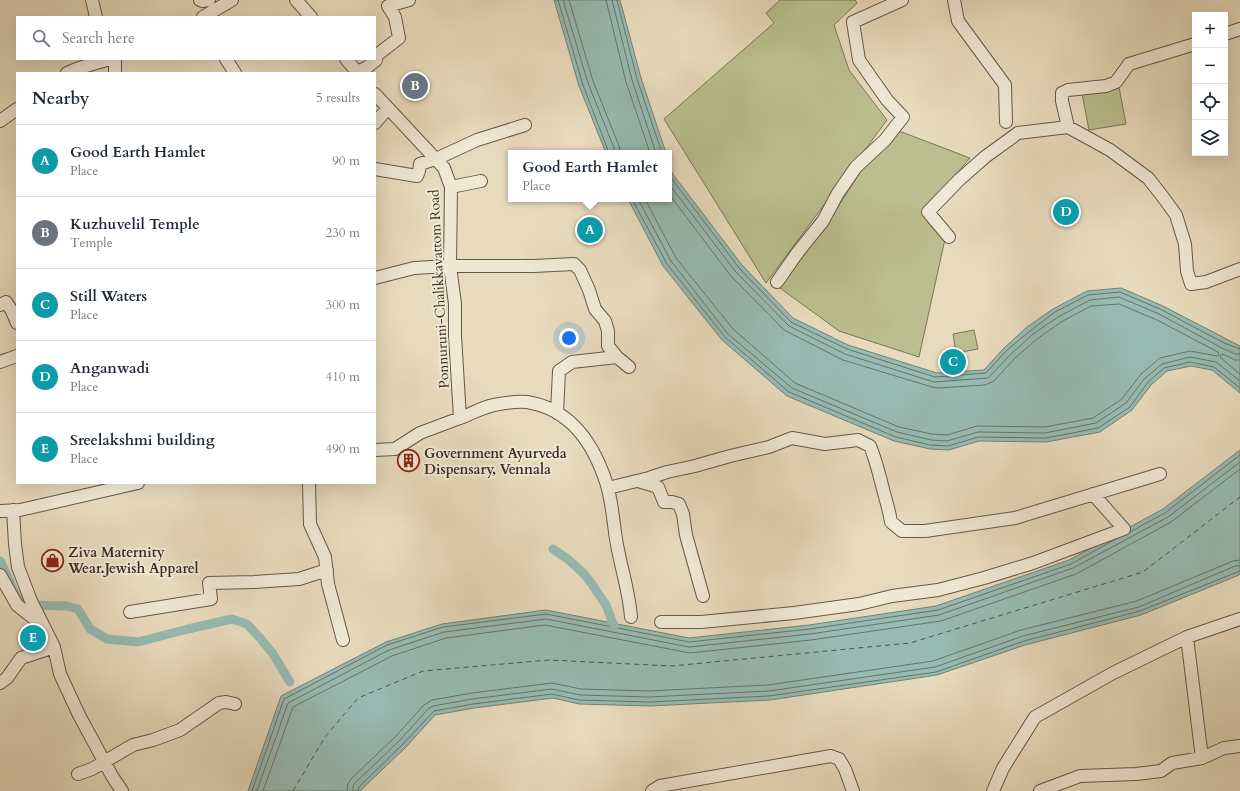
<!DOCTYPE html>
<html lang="en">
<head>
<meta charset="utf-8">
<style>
  :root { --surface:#fff; --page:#f2f2f3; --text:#1f2937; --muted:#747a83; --line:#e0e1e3; --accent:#8f2418 }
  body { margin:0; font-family:Cardo,serif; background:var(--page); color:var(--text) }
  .controls { position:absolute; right:12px; top:12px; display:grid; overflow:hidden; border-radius:0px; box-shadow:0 4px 16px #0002 }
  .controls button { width:36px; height:36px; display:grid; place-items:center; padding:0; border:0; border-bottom:1px solid var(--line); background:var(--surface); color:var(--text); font:20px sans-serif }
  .you { position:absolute; left:569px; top:338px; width:14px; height:14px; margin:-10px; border:3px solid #fff; border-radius:50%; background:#1a73e8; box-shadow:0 0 0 6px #1a73e833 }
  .badge { display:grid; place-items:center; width:26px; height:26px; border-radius:50%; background:var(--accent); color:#fff; font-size:13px; font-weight:700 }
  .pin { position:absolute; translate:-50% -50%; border:2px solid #fff; box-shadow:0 1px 4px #0006 }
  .popup { position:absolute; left:508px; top:150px; width:164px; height:52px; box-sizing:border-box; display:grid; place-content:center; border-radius:0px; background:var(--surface); filter:drop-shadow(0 1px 3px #0005); font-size:13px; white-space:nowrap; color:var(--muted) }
  .popup b { font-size:15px; color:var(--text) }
  .popup::after { content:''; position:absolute; left:50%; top:100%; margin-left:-8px; border:8px solid transparent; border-top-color:var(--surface) }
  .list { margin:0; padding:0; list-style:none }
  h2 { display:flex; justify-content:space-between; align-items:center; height:52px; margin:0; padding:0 16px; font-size:17px }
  h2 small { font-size:13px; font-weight:400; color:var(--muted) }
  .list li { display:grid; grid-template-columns:26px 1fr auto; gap:12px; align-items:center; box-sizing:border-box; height:72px; padding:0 16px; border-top:1px solid var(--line) }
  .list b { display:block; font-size:15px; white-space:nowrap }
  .list p { margin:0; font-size:13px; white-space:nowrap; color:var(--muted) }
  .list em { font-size:13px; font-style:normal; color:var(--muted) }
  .icon { flex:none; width:22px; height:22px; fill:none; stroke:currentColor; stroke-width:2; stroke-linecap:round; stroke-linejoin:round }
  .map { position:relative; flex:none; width:1240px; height:791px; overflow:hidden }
  .search { position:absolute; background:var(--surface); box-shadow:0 4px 16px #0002; left:16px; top:16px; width:360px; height:44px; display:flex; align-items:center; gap:10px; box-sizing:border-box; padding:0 14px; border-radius:0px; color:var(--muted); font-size:15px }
  .panel { position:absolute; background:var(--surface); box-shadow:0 4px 16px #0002; left:16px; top:72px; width:360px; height:412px; border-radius:0px }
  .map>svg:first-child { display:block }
  .green { fill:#bbbe8e; stroke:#7a7658 }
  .water { fill:#97bbb3; stroke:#728279 }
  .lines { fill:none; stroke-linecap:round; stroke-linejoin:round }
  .shore { stroke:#68746b; stroke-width:1 }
  .canal { stroke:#97bbb3; stroke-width:9 }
  .ferry { stroke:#515047; stroke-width:1; stroke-dasharray:5 4; stroke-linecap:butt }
  .minor-casing { stroke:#66584a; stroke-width:14 }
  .minor { stroke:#f0e8d4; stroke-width:12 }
  .labels { text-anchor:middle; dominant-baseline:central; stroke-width:4; stroke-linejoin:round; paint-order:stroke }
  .street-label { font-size:14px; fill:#3a2d23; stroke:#f0e8d4 }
  .poi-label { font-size:14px; font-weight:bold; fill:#3a2d23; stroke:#f0e8d4; text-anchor:start }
</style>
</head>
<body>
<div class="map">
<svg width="1240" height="791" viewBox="0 0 1240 791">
  <rect width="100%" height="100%" fill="#e8dbbd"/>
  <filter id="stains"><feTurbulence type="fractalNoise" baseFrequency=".005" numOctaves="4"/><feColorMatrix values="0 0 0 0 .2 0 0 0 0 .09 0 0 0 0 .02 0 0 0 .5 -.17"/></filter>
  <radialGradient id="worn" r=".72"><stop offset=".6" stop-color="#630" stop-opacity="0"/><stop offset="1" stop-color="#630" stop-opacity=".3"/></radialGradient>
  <path class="green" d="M780 0H855L857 3 834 25 849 70 887 120 766 283 664 119 774 23 766 13Z
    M1119 87 1126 124 1089 130 1082 93Z
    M899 131 970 158 924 212 945 239 919 357 839 331 780 288 824 228 861 171Z
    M974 330 978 349 956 353 953 334Z"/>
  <path class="water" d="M554 0H620L641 78 666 153H606L579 86Z
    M669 163 672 173 742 265 793 318 848 345 937 373 984 370 1004 348 1027 327 1053 309 1087 291 1121 288 1163 306 1240 346V393L1212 370 1191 366 1167 371 1151 385 1132 410 1100 432 1046 442 979 441 949 450 930 449 894 441 787 396 722 340 663 266 628 199H669Z
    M1240 450V573L1239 575 1141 615 1025 645 937 675 770 700 650 706 579 704 553 698 474 708 435 715 406 747 360 791H248L281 696 386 642 442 624 546 610 689 638 809 625 936 606 1069 560 1163 509Z"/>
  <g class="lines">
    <path class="shore" d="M558 0 583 85 609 153
      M563 0 588 83 614 148 615 153
      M569 0 593 81 619 146 621 153
      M606 0 626 82 650 153
      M612 0 632 80 656 153
      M617 0 637 79 662 153
      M669 175 739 268 791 322 847 349 935 377 986 373 1007 350 1030 331 1055 312 1088 295 1120 292 1162 310 1224 343 1240 349
      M669 184 735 271 789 326 845 354 934 382 988 378 1011 354 1033 334 1058 317 1090 300 1119 297 1159 314 1222 348 1235 354H1240
      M632 199 667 264 725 337 789 392 896 437 930 445 948 446 978 437 1046 438 1098 428 1130 407 1148 382 1164 368 1190 362 1214 367 1240 388
      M638 199 671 261 728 334 792 388 897 432 931 440 947 441 978 432 1045 433 1096 423 1126 403 1144 379 1162 364 1190 357 1216 362 1240 381
      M645 199 676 258 733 329 795 383 899 427 932 434 947 435 977 426 1045 427 1093 418 1122 399 1141 374 1160 358 1190 351 1217 356 1219 355 1218 352 1157 320 1119 304 1091 306 1061 322 1037 339 1015 358 994 381 985 385 938 388 932 387 843 360 784 330 730 275 669 194
      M1240 360H1235L1223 354 1220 356 1221 358 1240 374
      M1130 532 1165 513 1240 455
      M252 791 284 699 387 645 443 627 546 614 689 642 810 629 938 610 1071 564 1116 539
      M257 791 288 703 389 650 444 632 546 619 689 647 810 634 939 615 1073 568 1168 517 1240 462
      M263 791 293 707 392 656 446 638 545 625 690 653 811 640 941 621 1076 574 1171 522 1240 469
      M347 791 348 784 351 779 396 736 424 705 432 700 472 693 552 683 581 689 649 691 768 685 933 661 1021 630 1137 601 1233 561 1240 560
      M353 791V786L355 783 400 740 428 709 433 706 472 699 552 689 580 695 649 697 769 691 935 667 1023 636 1139 607 1235 566H1240
      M358 791 359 787 403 744 434 711 473 704 552 694 579 700 650 702 769 696 936 672 1024 641 1140 611 1240 571"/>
    <path class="canal" d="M553 549 569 560 584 574 591 583 606 605 614 626
      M0 561 1 562 18 600 28 605 67 606 78 609 90 629 107 639 138 642 188 629 232 619 247 624 261 639 273 654 290 682"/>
    <path class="ferry" d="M293 791 325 737 358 698 423 671 549 660 672 666 910 643 1143 572 1240 497"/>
    <defs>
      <path id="minor" d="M92 0 96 17
        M200 0 202 1 209 0
        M296 0 311 17
        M954 0 958 21 1005 85 1006 122
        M203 17 232 0
        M1225 34 1240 29
        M1195 44 1129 64 1116 82 1106 86 1068 90 1062 93V101L1068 127 1110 150 1148 178 1163 197 1176 215 1185 244 1187 271 1191 284 1206 282 1240 269
        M115 59V73
        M226 59 235 73
        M346 59 358 73
        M356 72 366 68 376 60 377 55 399 38 395 17 388 6 409 0
        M67 73 79 68 110 59
        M375 94 444 168 451 187 450 266 455 304V336L460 418 420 433 395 449 375 450
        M0 121 17 109
        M375 123 388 108
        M375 169 417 176 419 171 420 164 432 160 436 159 477 140 525 125
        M451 187 481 181
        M949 237 928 212 959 180 985 157 1018 133 1068 127
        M375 278 414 268 450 266H534L574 264 580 270 589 290 595 309 605 321 608 331V346L617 357 629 367
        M777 282 798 252 823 221 838 193 856 167 885 140 903 117 887 100 859 60 853 22 902 0
        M0 305 6 302 12 311 17 323
        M0 362 17 356
        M557 413 559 371 572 362 617 357
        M460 418C471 414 483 407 494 405 504 403 517 401 527 402 571 409 593 443 606 482 612 500 613 520 616 539 620 565 629 590 631 617
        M638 481 658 487 664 502H672L679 504 683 514 686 535 703 596
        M309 483 310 524 325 557 328 584 343 640
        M608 488 649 478 667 472 695 466 730 456 769 447 792 438 825 444 858 440 870 446C876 460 879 474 883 489 886 501 889 509 891 522L902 531H925L1015 518 1160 474
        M0 511 20 510 138 483
        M0 575 17 605 41 624
        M130 612 211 599 209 583 254 582 299 579 327 570
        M661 622H701L794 613 859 604 892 596 938 590 984 578 1033 563 1124 529 1093 494
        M1187 637 1202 758
        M54 647 60 674 79 715 112 776 122 791
        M0 683 7 678 21 658 54 647 31 601 18 567 15 544 13 510
        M78 774 92 769 133 745 153 740 180 730 219 703 226 702 235 704
        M652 791 660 786 831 756 839 759 845 769 853 791
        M993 791 1003 768 1035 717 1113 673 1187 637 1240 619
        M1040 791 1080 776 1136 774 1161 771 1172 763 1202 758 1224 748 1240 746"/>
    </defs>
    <use href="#minor" class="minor-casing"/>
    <use href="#minor" class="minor"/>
  </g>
  <defs>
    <symbol id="building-ring" viewBox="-11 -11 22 22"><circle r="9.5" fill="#f0e8d4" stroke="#8f2418" stroke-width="1.5"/><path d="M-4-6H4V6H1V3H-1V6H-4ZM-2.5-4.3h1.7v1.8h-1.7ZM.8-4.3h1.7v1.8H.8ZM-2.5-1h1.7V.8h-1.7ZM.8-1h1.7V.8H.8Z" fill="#8f2418"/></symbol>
    <symbol id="shop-ring" viewBox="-11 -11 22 22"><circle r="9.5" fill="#f0e8d4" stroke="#8f2418" stroke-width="1.5"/><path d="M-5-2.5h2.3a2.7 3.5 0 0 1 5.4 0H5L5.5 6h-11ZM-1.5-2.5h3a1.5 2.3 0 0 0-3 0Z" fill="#8f2418"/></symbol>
  </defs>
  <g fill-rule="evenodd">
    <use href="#building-ring" x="396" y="448" width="25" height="25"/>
    <use href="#shop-ring" x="40" y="548" width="25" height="25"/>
  </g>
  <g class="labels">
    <g class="street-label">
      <text transform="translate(439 289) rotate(-93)">Ponnuruni-Chalikkavattom Road</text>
    </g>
    <g class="poi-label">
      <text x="424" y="453">Government Ayurveda<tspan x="424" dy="16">Dispensary, Vennala</tspan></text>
      <text x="68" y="552">Ziva Maternity<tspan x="68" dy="16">Wear.Jewish Apparel</tspan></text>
    </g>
  </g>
  <rect width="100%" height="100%" filter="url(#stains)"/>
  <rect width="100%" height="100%" fill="url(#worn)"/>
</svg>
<div class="controls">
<button>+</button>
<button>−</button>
<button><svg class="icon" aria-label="locate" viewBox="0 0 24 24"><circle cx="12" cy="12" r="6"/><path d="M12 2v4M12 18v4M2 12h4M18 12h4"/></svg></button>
<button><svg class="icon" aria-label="layers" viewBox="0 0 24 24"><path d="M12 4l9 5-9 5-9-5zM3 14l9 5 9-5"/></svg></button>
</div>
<div class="you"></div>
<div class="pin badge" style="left:590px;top:230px;background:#0f9aa8">A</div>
<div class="popup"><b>Good Earth Hamlet</b>Place</div>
<div class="pin badge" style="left:415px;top:86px;background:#6b7280">B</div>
<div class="pin badge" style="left:953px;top:362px;background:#0f9aa8">C</div>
<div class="pin badge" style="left:1066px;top:212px;background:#0f9aa8">D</div>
<div class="pin badge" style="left:33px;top:638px;background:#0f9aa8">E</div>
<div class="search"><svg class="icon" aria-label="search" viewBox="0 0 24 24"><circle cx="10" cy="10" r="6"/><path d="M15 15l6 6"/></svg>Search here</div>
<section class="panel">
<h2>Nearby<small>5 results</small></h2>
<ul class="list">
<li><span class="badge" style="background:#0f9aa8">A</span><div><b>Good Earth Hamlet</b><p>Place</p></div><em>90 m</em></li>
<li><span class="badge" style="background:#6b7280">B</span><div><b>Kuzhuvelil Temple</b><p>Temple</p></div><em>230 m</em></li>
<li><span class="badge" style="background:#0f9aa8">C</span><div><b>Still Waters</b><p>Place</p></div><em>300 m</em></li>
<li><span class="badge" style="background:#0f9aa8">D</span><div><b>Anganwadi</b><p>Place</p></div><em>410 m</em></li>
<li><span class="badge" style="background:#0f9aa8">E</span><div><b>Sreelakshmi building</b><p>Place</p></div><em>490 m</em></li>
</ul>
</section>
</div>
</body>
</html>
